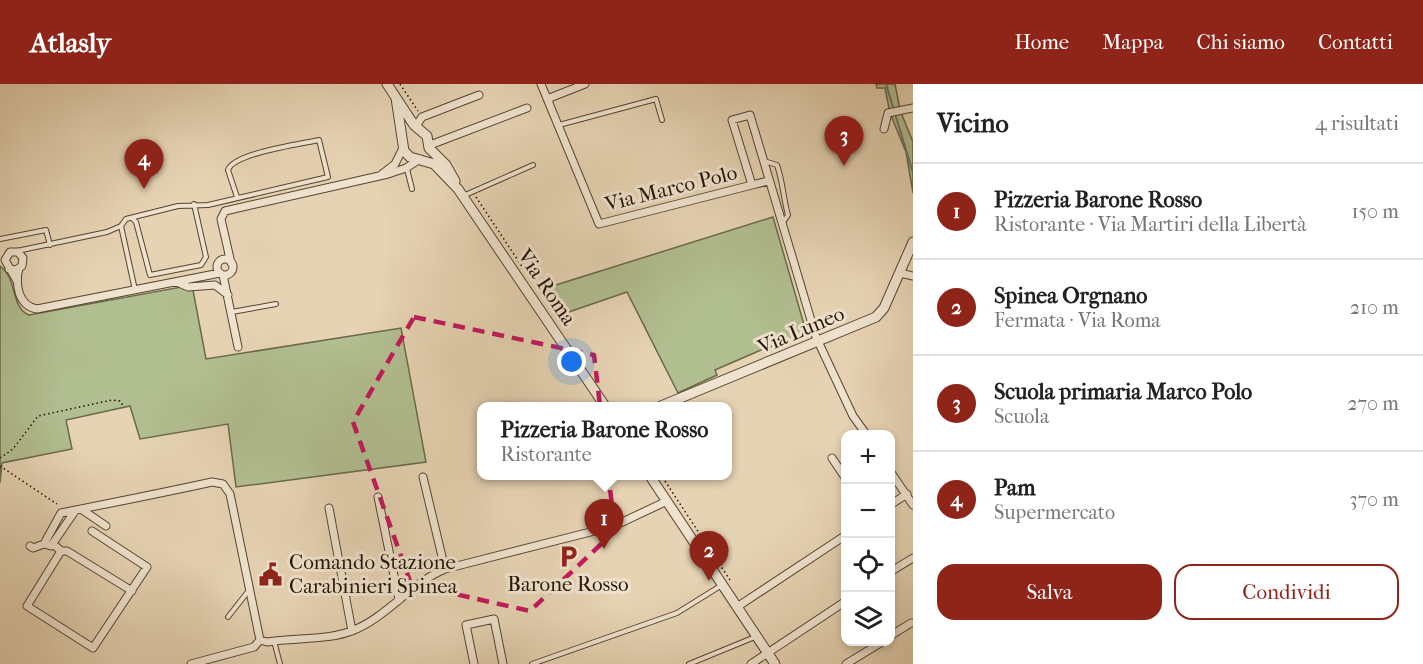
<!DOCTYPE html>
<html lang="it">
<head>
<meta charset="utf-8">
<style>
  :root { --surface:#fff; --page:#f6f6f6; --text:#222; --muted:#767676; --line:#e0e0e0; --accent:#8f2418 }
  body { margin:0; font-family:"IM FELL French Canon",serif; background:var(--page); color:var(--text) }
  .controls { position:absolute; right:18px; bottom:18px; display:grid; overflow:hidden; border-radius:12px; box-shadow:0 3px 9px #0003 }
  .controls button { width:54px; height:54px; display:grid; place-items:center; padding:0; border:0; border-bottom:2px solid var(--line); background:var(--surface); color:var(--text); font:30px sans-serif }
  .you { position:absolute; left:572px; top:278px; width:21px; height:21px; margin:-15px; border:4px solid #fff; border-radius:50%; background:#1a73e8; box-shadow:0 0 0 9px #1a73e833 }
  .badge { display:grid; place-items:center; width:39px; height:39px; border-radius:50%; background:var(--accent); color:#fff; font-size:20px; font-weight:700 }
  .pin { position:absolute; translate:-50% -50px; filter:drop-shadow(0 2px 3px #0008) }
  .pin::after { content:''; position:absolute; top:32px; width:21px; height:18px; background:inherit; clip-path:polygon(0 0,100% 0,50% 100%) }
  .popup { position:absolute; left:477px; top:318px; width:255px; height:78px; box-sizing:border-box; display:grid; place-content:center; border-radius:12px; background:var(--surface); filter:drop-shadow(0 2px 4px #0005); font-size:20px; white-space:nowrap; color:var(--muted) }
  .popup b { font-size:22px; color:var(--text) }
  .popup::after { content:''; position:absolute; left:50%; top:100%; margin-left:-12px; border:12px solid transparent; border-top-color:var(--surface) }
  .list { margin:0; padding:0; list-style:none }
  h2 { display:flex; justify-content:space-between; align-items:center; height:78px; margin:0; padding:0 24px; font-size:26px }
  h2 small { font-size:20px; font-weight:400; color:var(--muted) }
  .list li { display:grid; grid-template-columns:39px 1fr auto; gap:18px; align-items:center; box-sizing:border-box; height:96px; padding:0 24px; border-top:2px solid var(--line) }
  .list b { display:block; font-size:22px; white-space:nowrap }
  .list p { margin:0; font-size:20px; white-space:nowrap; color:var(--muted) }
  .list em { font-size:20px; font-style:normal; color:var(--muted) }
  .actions { display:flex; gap:12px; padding:18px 24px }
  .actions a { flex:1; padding:14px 0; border:2px solid var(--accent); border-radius:18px; text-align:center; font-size:21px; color:var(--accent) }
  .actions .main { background:var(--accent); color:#fff }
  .icon { flex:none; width:33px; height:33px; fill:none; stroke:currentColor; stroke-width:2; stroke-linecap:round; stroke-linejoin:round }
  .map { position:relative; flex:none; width:913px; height:580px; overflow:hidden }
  header { display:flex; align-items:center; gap:36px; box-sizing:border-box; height:84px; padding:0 30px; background:var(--accent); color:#fff }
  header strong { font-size:28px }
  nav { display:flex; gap:33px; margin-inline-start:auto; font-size:21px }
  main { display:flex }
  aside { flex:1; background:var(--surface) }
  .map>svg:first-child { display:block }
  .green { fill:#b1be90; stroke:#6a694a; stroke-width:1.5 }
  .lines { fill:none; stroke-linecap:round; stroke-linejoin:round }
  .stream { stroke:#68766b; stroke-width:2 }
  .service-casing { stroke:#544430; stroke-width:6 }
  .minor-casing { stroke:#544430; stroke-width:9 }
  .tertiary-casing { stroke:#544430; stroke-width:11 }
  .path { stroke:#231404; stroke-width:1.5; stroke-dasharray:1.5 3; stroke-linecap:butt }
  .service { stroke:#efe2ce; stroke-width:4 }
  .minor { stroke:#efe2ce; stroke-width:7 }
  .tertiary { stroke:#efe2ce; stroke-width:9 }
  .marked { fill:none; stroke:#c2185b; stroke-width:4.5; stroke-dasharray:12 8; stroke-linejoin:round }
  .labels { text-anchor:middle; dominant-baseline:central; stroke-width:6; stroke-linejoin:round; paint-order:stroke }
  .street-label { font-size:21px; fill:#231404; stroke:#efe2ce }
  .poi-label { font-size:21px; fill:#231404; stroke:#efe2ce; text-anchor:start }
</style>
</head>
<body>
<header>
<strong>Atlasly</strong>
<nav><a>Home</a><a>Mappa</a><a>Chi siamo</a><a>Contatti</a></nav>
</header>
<main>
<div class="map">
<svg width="913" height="580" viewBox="0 0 913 580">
  <rect width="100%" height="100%" fill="#e6d3b3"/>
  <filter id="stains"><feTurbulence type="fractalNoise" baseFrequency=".00333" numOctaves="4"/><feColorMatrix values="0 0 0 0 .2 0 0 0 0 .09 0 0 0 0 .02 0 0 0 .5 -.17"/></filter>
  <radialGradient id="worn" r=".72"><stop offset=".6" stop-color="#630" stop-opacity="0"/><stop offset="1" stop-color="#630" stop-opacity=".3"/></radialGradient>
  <path class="green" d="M876 0H895L900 26 913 58V109L906 68 890 29 885 4H877Z
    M773 133 807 251 761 266 715 286 717 291 678 309 627 208 560 231 543 205Z
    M0 182C18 195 10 223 29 231L192 201 206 275 401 244 426 378 236 403 228 340 140 355 130 322 66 336 72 365 2 379 0 399Z"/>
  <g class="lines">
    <path class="stream" d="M886 0 913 89"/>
    <defs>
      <path id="service" d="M559 41 656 15 662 36
        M764 77 777 81C783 98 783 113 788 131L782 140
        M407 85 412 105
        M463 112 533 81
        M133 135 136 138 150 191 201 181 206 173 194 120
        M121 142 135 206
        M0 155 46 146 50 161
        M17 167 107 148 121 142 126 135 178 122 208 121 328 93 319 56C301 60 234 69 228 86L237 113
        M232 228 276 220
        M228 533 250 505
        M274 557 280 580
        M532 580 677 529 722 501
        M689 580 755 553"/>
      <path id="minor" d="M541 0 599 140 752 101 732 36 750 31 816 253 853 332 866 350
        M547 15 585 0
        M416 42 422 33 479 11
        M884 45 888 29 913 24
        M430 61 527 24
        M382 90 395 80 403 64
        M752 101 768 97
        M217 183a8 8 0 1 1 16 0a8 8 0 1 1-16 0Z
        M231 179 221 135 225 127 388 90 406 84 420 75
        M19 184C15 200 18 222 37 225L220 189
        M9 185 16 186 22 182 23 174 18 168H10L5 176 17 197
        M900 189 913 192
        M223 191 238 263
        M179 199 188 203 215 201 228 211
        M832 374 846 395
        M890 387 913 421
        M423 393 445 485
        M378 413 399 516
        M890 421 907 410
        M329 424 352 547
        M81 425 106 442
        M75 427 51 462 44 460 61 429C111 419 162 409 212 398L223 400 230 410 260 556
        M53 460 61 467 27 522 93 564 147 483 92 447
        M30 462 33 464 44 460
        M61 467H67L132 507
        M890 488 913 474
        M737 523 846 451
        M890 552 911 539
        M260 556 267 558C295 553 328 557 354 546 388 532 411 499 445 485L614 442 667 417
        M191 580 254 563 260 556
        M474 580 466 541 494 535 503 580
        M751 580 846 517
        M846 580 882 558"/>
      <path id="tertiary" d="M387 0 414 41 427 52 429 64 446 81 455 97
        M396 14 404 67 410 73 434 80 458 105 605 322
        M661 322 876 233 884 224 913 158
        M650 392 775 580"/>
    </defs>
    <use href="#service" class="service-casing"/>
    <use href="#minor" class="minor-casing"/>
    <use href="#tertiary" class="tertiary-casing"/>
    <path class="path" d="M400 0 418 27
      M476 113 523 184
      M0 374 13 365 38 332 112 316 120 317 124 323
      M0 382 57 420
      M665 397 730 496"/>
    <use href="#service" class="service"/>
    <use href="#minor" class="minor"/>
    <use href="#tertiary" class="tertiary"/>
  </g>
  <path class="marked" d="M414 233 594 271 615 447 530 527 411 500 353 338Z"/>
  <defs>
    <symbol id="parking-bare" viewBox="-9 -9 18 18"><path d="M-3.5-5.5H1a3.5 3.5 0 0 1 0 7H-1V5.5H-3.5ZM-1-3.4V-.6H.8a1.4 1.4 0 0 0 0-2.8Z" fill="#8f2418" stroke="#efe2ce" stroke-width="2.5" paint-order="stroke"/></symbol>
    <symbol id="civic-bare" viewBox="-9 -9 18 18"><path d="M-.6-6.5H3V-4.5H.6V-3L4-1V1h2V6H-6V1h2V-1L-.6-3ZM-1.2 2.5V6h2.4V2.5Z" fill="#8f2418" stroke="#efe2ce" stroke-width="2.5" paint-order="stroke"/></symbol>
  </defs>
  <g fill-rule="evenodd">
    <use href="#parking-bare" x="552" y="456" width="33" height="33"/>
    <use href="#civic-bare" x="254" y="474" width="33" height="33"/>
  </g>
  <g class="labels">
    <g class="street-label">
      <text transform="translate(671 104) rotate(-14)">Via Marco Polo</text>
      <text transform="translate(547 203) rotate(56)">Via Roma</text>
      <text transform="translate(801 246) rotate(-23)">Via Luneo</text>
    </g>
    <g class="poi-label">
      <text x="289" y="478">Comando Stazione<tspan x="289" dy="24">Carabinieri Spinea</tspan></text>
      <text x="568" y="500" text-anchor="middle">Barone Rosso</text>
    </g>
  </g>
  <rect width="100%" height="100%" filter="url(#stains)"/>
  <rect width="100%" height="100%" fill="url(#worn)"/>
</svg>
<div class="controls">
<button>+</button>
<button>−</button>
<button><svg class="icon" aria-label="locate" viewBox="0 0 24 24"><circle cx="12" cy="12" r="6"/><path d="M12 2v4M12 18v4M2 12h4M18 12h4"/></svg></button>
<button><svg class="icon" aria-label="layers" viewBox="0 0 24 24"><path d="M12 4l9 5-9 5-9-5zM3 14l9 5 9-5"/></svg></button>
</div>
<div class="you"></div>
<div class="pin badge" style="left:604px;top:465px">1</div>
<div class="popup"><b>Pizzeria Barone Rosso</b>Ristorante</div>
<div class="pin badge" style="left:709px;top:497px">2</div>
<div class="pin badge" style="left:844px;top:82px">3</div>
<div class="pin badge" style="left:144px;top:105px">4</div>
</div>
<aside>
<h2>Vicino<small>4 risultati</small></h2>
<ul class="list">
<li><span class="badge">1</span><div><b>Pizzeria Barone Rosso</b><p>Ristorante · Via Martiri della Libertà</p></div><em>150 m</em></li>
<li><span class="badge">2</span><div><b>Spinea Orgnano</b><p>Fermata · Via Roma</p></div><em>210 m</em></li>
<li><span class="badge">3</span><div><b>Scuola primaria Marco Polo</b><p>Scuola</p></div><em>270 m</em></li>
<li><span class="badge">4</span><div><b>Pam</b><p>Supermercato</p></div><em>370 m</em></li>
</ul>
<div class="actions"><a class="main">Salva</a><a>Condividi</a></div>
</aside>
</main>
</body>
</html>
